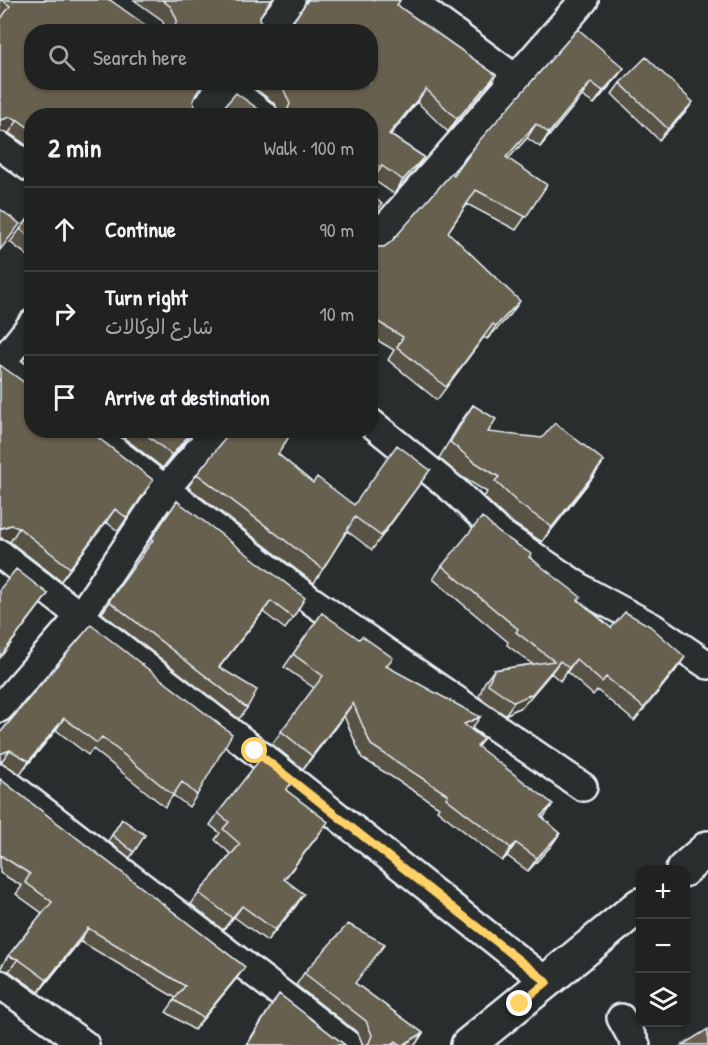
<!DOCTYPE html>
<html lang="en">
<head>
<meta charset="utf-8">
<style>
  :root { --surface:#202222; --page:#282a2a; --text:#f1f3f6; --muted:#a2a4a5; --line:#3d3f40 }
  body { margin:0; font-family:"Patrick Hand","Playpen Sans Arabic",sans-serif; background:var(--page); color:var(--text) }
  .controls { position:absolute; right:18px; bottom:18px; display:grid; overflow:hidden; border-radius:12px; box-shadow:0 2px 4px #0004 }
  .controls button { width:54px; height:54px; display:grid; place-items:center; padding:0; border:0; border-bottom:2px solid var(--line); background:var(--surface); color:var(--text); font:30px sans-serif }
  .stop { position:absolute; width:18px; height:18px; margin:-14px; border:4px solid #ffd166; border-radius:50%; background:#fff }
  .stop.end { background:#ffd166; border-color:#fff; box-shadow:0 2px 6px #0008 }
  .list { margin:0; padding:0; list-style:none }
  h2 { display:flex; justify-content:space-between; align-items:center; height:78px; margin:0; padding:0 24px; font-size:26px }
  h2 small { font-size:20px; font-weight:400; color:var(--muted) }
  .list li { display:grid; grid-template-columns:39px 1fr auto; gap:18px; align-items:center; box-sizing:border-box; height:84px; padding:0 24px; border-top:2px solid var(--line) }
  .list b { display:block; font-size:22px; white-space:nowrap }
  .list p { margin:0; font-size:20px; white-space:nowrap; color:var(--muted) }
  .list em { font-size:20px; font-style:normal; color:var(--muted) }
  .icon { flex:none; width:33px; height:33px; fill:none; stroke:currentColor; stroke-width:2; stroke-linecap:round; stroke-linejoin:round }
  .map { position:relative; flex:none; width:708px; height:1045px; overflow:hidden }
  .search { position:absolute; background:var(--surface); box-shadow:0 2px 4px #0004; left:24px; top:24px; width:354px; height:66px; display:flex; align-items:center; gap:15px; box-sizing:border-box; padding:0 21px; border-radius:24px; color:var(--muted); font-size:22px }
  .panel { position:absolute; background:var(--surface); box-shadow:0 2px 4px #0004; left:24px; top:108px; width:354px; height:330px; border-radius:24px }
  .map>svg:first-child { display:block }
  .lines { fill:none; stroke-linecap:round; stroke-linejoin:round }
  .street-casing { stroke:#e8f1f8; stroke-width:32 }
  .secondary-casing { stroke:#e8f1f8; stroke-width:38 }
  .street { stroke:#2a2d2e; stroke-width:27 }
  .secondary { stroke:#2a2d2e; stroke-width:33 }
  .wall { fill:#595345; stroke:#e8f1f8; stroke-width:1.5 }
  .shaded-wall { fill:#484338; stroke:#e8f1f8; stroke-width:1.5 }
  .building { fill:#676050; stroke:#e8f1f8; stroke-width:1.5 }
  .route { stroke:#ffd166; stroke-width:8 }
</style>
</head>
<body>
<div class="map">
<svg width="708" height="1045" viewBox="0 0 708 1045">
  <rect width="100%" height="100%" fill="#2a2d2e"/>
  <filter id="ink" filterUnits="userSpaceOnUse"><feTurbulence type="fractalNoise" baseFrequency=".0167" numOctaves="2"/><feDisplacementMap in="SourceGraphic" scale="12" xChannelSelector="R" yChannelSelector="G"/><feConvolveMatrix kernelMatrix="1 2 1 2 8 2 1 2 1" color-interpolation-filters="sRGB"/></filter>
  <g filter="url(#ink)">
    <g class="lines">
      <defs>
        <path id="street" d="M410 0 516 79
          M266 32 291 0
          M221 82 265 116
          M199 116 226 82
          M0 146 32 169
          M370 245 584 0
          M0 362 32 387
          M1 363 32 324
          M370 422 456 492 498 532 587 592 652 627 708 665
          M87 430 313 602 583 787
          M0 554 255 751 547 982
          M0 708 81 615 164 491 216 430
          M0 778 348 1045
          M0 984 85 1045
          M621 1018 636 1045"/>
        <path id="secondary" d="M683 870 708 848
          M468 1045 640 905"/>
      </defs>
      <use href="#street" class="street-casing"/>
      <use href="#secondary" class="secondary-casing"/>
      <use href="#street" class="street"/>
      <use href="#secondary" class="secondary"/>
    </g>
    <path class="wall" d="M0 0H110L205 82 194 97 32 116V149L9 133 0 131Z
      M134 0H272L260 16 261 25 269 32H167L162 20Z
      M306 0H400L397 5 496 75 487 88 448 132 417 102 390 135 424 157 415 170 394 194 280 115 275 104 247 82H370L288 29 306 2Z
      M578 29 614 81 594 104 582 96 540 147 527 138 508 159 547 185 516 230 467 204 448 232 511 314 487 339 484 337 437 400 388 360 394 350 370 336V243L376 247H384L391 242 454 176Z
      M620 83 685 113 659 140 612 94Z
      M32 214V259L10 242Z
      M473 405 488 432 604 461 593 477 542 542 508 520 484 497 487 492 462 477 439 458 462 420Z
      M32 430 153 480 118 531 106 522 61 581 10 542 2 538Z
      M114 430H195L163 468Z
      M231 430H293L278 454 313 483 354 505 430 470 372 550 347 531 314 583 188 487 197 474 231 432Z
      M177 501 293 618 285 629 263 612 219 667 247 708 239 719 102 613 145 552 143 550Z
      M498 532 530 557 611 628 676 670 634 721 597 690 593 695 567 672 560 681 551 673 523 706 505 715 479 697 484 683 494 670 532 664 507 645 508 642 433 579 442 566Z
      M322 613 386 667 483 739 478 747 543 818 560 833 551 846 528 871 507 856 502 861 437 810 439 807 362 758 344 716 303 769 272 744 314 688 284 667Z
      M91 625 197 795 189 807 173 795 165 807 93 749 88 755 56 730 20 774 1 762 0 763V733Z
      M0 779 245 967 236 979 194 1030 166 1012 176 998 80 941 39 992 9 971 0 969 8 956 42 913 16 894 22 886 0 873Z
      M286 790 320 833 284 880 296 906 267 941 234 917 223 930 191 904 199 893 231 854 215 840 220 833 210 825 218 813Z
      M122 819 145 835 130 858 108 841Z
      M304 973 356 984 423 1033 415 1045H363L358 1033 296 985Z
      M279 994 345 1045H246Z"/>
    <path class="shaded-wall" d="M624 68 614 81 594 104 603 91Z
      M496 75 487 88 448 132 457 119Z
      M591 82 582 96 540 147 549 133Z
      M426 89 417 102 380 148 389 134Z
      M693 102 685 113 659 140 668 129Z
      M10 117 18 120 9 133 0 131V121L1 120Z
      M536 124 527 138 497 171 506 157Z
      M424 157 415 170 394 194 403 180Z
      M382 166 373 180H370V170L374 167Z
      M520 301 511 314 487 339 496 326Z
      M193 430H195L163 468 172 455Z
      M604 461 593 477 542 542 552 527Z
      M115 509 106 522 61 581 70 568Z
      M11 525 19 528 10 542 2 538 0 539V529Z
      M48 594 40 605 0 658V657Z
      M271 601 263 612 211 678 219 667Z
      M685 657 676 670 634 721 644 708Z
      M576 659 567 672 560 681 569 668Z
      M560 661 551 673 523 706 505 715 514 702Z
      M353 703 344 716 303 769 312 756Z
      M480 717 471 730 455 737 464 724Z
      M64 718 56 730 20 774 29 761Z
      M10 750 1 762 0 763V754Z
      M553 804 544 817 532 829 541 816Z
      M560 833 551 846 528 871 537 858Z
      M516 843 507 856 502 861 511 848Z
      M304 894 296 906 267 941 275 930Z
      M242 906 234 917 223 930 232 918Z
      M88 928 80 941 39 992 47 980Z
      M8 956 18 959 9 971 0 969Z
      M245 967 236 979 194 1030 203 1018Z
      M423 1033 415 1045H403Z"/>
    <path class="building" d="M2 0H110L155 32H32V82H204L196 94 193 101 198 115 200 116H32V130L18 120 10 117 1 120 0 119V20L10 6Z
      M162 0H271L260 16 261 25 269 32H169L174 28 177 20 171 7Z
      M308 0H400L397 5 496 75 457 119 426 89 389 134 424 157 403 180 382 166 374 167 370 170V116H279L286 113 290 104 284 90 274 82H370V32H283L288 29Z
      M578 29 624 68 603 91 591 82 549 133 536 124 506 157 547 185 526 217 476 190 448 232 520 301 496 326 493 324 446 387 397 347 403 337 370 317V243L376 247H384L391 242 451 174 454 176 479 141Z
      M646 57 693 102 668 129 620 83Z
      M236 93 268 116H216Z
      M370 193 382 204 370 220Z
      M0 209 20 224 0 250Z
      M32 214V238L20 229Z
      M0 365 32 388V430H88L153 480 127 518 115 509 70 568 19 528 11 525 0 528Z
      M473 405 496 419 488 432 542 438 555 423 604 461 552 527 519 504 495 481 499 477 473 461 450 442Z
      M140 430H193L172 455Z
      M232 430H293L278 454 313 483 317 477 354 505 397 445 430 470 381 536 355 517 323 569 197 474Z
      M177 501 305 598 293 618 271 601 219 667 257 690 247 708 109 601 153 540 151 539Z
      M482 517 498 532 531 554 529 557 581 597 578 600 611 628 625 612 650 626 685 657 644 708 606 677 602 682 576 659 569 668 560 661 532 694 514 702 488 684 494 670 554 661 516 632 518 629 442 566Z
      M16 569 48 594 0 657V589Z
      M322 613 359 639 362 636 393 658 386 666 480 717 464 724 483 739 477 746 553 804 541 816 560 833 537 858 516 843 511 848 446 798 448 795 371 745 353 703 312 756 281 731 323 676 293 654Z
      M91 625 232 734 197 795 182 782 173 795 102 737 97 743 64 718 29 761 10 750 0 754V733Z
      M261 758 292 782 286 790 328 822 284 879 304 894 275 930 242 906 232 918 199 893 240 844 223 829 229 822 218 813Z
      M0 779 245 967 203 1018 174 1000 185 986 88 928 47 980 18 959 8 956 52 902 25 882 30 874 0 855Z
      M122 819 145 835 134 852 112 835Z
      M348 924 385 944 355 983 423 1033 403 1045H401L396 1041 392 1045H366L369 1043 372 1035 366 1021 304 973Z
      M279 994 345 1045H247Z
      M708 1029V1045H682Z"/>
  </g>
  <g class="lines" filter="url(#ink)">
    <path class="route" d="M255 751 547 982 520 1004"/>
  </g>
</svg>
<div class="controls">
<button>+</button>
<button>−</button>
<button><svg class="icon" aria-label="layers" viewBox="0 0 24 24"><path d="M12 4l9 5-9 5-9-5zM3 14l9 5 9-5"/></svg></button>
</div>
<div class="stop" style="left:255px;top:751px"></div>
<div class="stop end" style="left:520px;top:1004px"></div>
<div class="search"><svg class="icon" aria-label="search" viewBox="0 0 24 24"><circle cx="10" cy="10" r="6"/><path d="M15 15l6 6"/></svg>Search here</div>
<section class="panel">
<h2>2 min<small>Walk · 100 m</small></h2>
<ul class="list">
<li><svg class="icon" aria-label="ahead" viewBox="0 0 24 24"><path d="M12 20V5M6 11l6-6 6 6"/></svg><div><b>Continue</b></div><em>90 m</em></li>
<li><svg class="icon" aria-label="right" viewBox="0 0 24 24"><path d="M7 20v-9h11M14 6l5 5-5 5"/></svg><div><b>Turn right</b><p>شارع الوكالات</p></div><em>10 m</em></li>
<li><svg class="icon" aria-label="arrive" viewBox="0 0 24 24"><path d="M6 21V4h12l-3 4 3 4H6"/></svg><div><b>Arrive at destination</b></div></li>
</ul>
</section>
</div>
</body>
</html>
